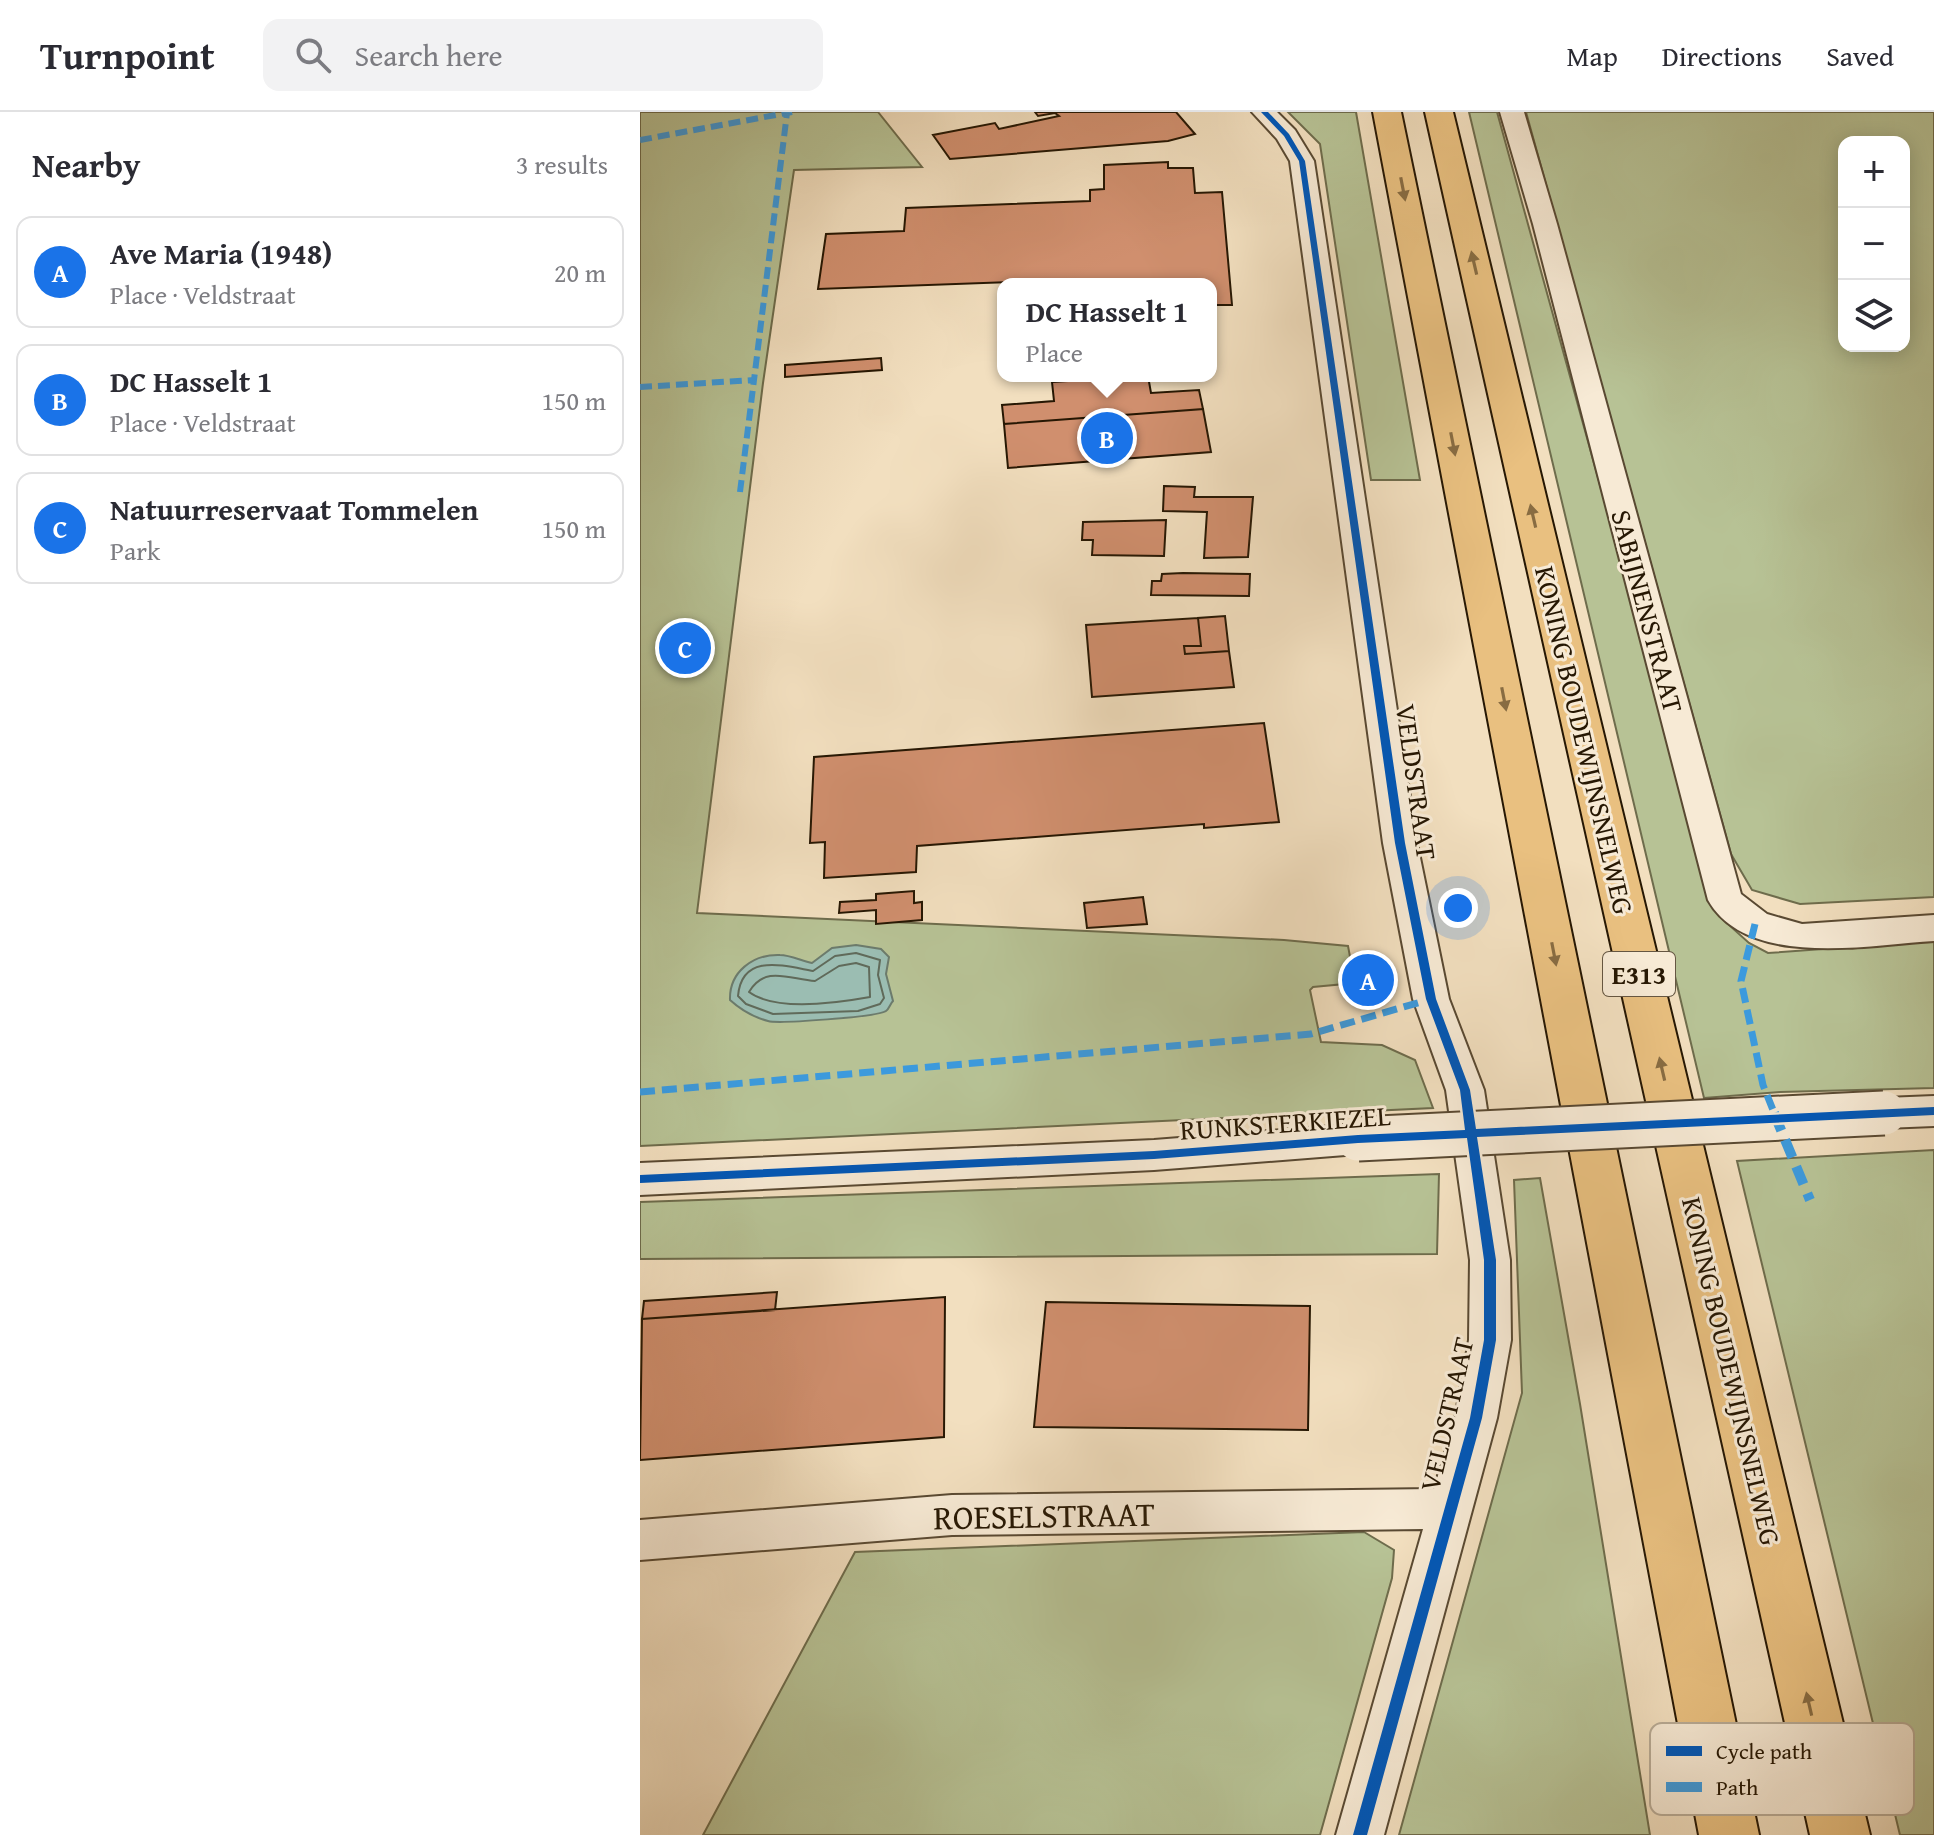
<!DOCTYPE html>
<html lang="en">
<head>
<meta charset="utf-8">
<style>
  :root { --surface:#fff; --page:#f2f2f3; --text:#2b2b33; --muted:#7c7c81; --line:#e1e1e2; --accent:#1a73e8 }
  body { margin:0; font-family:"Gentium Book Plus",serif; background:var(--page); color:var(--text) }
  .controls { position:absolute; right:24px; top:24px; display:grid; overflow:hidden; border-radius:16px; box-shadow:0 4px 20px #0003 }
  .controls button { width:72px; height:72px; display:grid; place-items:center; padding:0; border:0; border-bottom:2px solid var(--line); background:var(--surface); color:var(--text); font:40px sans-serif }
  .you { position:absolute; left:818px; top:796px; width:28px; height:28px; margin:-20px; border:6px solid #fff; border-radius:50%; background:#1a73e8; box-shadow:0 0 0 12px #1a73e833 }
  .badge { display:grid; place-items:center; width:52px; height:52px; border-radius:50%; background:var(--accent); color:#fff; font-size:26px; font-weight:700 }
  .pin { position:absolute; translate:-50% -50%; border:4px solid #fff; box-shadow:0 2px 8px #0006 }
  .popup { position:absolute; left:357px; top:166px; width:220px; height:104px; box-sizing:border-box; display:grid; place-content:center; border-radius:16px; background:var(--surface); filter:drop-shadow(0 2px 6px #0005); font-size:26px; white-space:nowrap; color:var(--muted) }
  .popup b { font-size:30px; color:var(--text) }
  .popup::after { content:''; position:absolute; left:50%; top:100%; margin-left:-16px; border:16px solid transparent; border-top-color:var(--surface) }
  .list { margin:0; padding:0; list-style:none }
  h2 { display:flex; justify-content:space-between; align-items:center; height:104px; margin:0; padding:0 32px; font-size:34px }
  h2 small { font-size:26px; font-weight:400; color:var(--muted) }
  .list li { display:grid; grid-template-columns:52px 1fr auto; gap:24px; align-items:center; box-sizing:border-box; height:112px; margin:0 16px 16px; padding:0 16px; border:2px solid var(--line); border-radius:16px }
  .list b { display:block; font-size:30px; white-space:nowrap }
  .list p { margin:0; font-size:26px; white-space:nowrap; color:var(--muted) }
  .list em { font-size:26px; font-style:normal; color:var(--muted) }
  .icon { flex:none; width:44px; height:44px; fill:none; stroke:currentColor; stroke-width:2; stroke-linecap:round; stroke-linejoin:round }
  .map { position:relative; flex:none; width:1294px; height:1723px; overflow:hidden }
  header { display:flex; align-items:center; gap:48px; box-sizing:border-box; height:112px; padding:0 40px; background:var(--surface); border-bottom:2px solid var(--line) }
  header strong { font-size:38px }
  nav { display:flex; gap:44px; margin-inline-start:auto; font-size:28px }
  .search { width:560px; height:72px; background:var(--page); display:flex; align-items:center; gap:20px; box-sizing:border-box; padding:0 28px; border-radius:16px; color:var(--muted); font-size:30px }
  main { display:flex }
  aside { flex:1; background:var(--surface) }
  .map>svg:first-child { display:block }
  .green { fill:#b7c295; stroke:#6e6c4c; stroke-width:2; fill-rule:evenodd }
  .water { fill:#9bbdb2; stroke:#6c7b6c; stroke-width:2 }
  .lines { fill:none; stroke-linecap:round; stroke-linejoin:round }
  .shore { stroke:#606a5a; stroke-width:2 }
  .building { fill:#d08f6e; stroke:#261703; stroke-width:2 }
  .street-casing { stroke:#594932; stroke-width:4 }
  .highway-casing { stroke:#261703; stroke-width:4 }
  .street { fill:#f7ead5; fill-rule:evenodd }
  .highway { fill:#e9c080; fill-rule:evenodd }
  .street-bridge-far1-casing { stroke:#594932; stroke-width:38; stroke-linecap:butt }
  .street-bridge-casing { stroke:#594932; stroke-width:47; stroke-linecap:butt }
  .street-bridge-far1 { stroke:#f7ead5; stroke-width:34 }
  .street-bridge { stroke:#f7ead5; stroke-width:43 }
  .quiet-far2 { stroke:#3c9add; stroke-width:6; stroke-dasharray:12 6; stroke-linecap:butt }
  .quiet-far1 { stroke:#3c9add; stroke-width:7; stroke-dasharray:15 7; stroke-linecap:butt }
  .quiet { stroke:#3c9add; stroke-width:10; stroke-dasharray:19 10; stroke-linecap:butt }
  .cycleway-casing { stroke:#f7ead5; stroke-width:5 }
  .cycleway { fill:#0057b8; fill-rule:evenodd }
  .tree { fill:#9e9274 }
  .oneway { fill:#886c42 }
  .labels { text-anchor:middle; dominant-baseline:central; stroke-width:6; stroke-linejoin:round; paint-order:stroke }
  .shield { fill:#f7ead5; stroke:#655642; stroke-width:2 }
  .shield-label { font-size:26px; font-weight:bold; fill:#261703 }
  .street-label { font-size:28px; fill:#261703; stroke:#f7ead5 }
  .near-street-label { font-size:34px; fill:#261703; stroke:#f7ead5 }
  .key { fill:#f7ead5; stroke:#b8ab96; stroke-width:2 }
  .key-label { font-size:22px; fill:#261703 }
</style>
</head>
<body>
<header>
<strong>Turnpoint</strong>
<div class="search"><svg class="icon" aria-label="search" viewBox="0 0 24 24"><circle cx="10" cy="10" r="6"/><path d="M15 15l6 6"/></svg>Search here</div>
<nav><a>Map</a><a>Directions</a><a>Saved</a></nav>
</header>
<main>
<aside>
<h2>Nearby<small>3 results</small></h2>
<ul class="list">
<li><span class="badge">A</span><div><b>Ave Maria (1948)</b><p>Place · Veldstraat</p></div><em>20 m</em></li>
<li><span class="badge">B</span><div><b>DC Hasselt 1</b><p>Place · Veldstraat</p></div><em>150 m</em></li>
<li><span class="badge">C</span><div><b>Natuurreservaat Tommelen</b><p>Park</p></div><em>150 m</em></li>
</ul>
</aside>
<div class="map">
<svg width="1294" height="1723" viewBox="0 0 1294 1723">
  <rect width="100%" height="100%" fill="#f2dfbf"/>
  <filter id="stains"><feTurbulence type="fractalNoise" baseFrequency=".0025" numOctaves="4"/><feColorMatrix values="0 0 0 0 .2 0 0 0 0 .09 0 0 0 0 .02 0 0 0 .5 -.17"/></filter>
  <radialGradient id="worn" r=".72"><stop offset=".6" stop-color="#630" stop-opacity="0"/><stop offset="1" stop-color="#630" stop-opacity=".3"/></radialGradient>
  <path class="green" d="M0 0H238L282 55 154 58 123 271 57 801 644 828 708 834 715 871 673 875 670 878 681 930 742 933 775 948 793 996 0 1034Z
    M648 0H716L780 368H731L680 32Z
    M829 0H857L1079 804 1109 831 1128 841 1294 829V976L1140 980 1064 986Z
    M886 0H1294V785L1160 792 1112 778 1091 742ZM1204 30H1264V234H1204Z
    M1294 1038V1723H1260L1097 1049Z
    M799 1062 797 1142 0 1147V1090Z
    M900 1066 940 1292 1010 1723H759L882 1281 874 1068Z
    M724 1420 754 1438 752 1466 680 1723H63L215 1440Z"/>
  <path class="water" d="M216 833 241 837 249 845 246 862 253 889C250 892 249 897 246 899 237 905 138 912 128 909 113 905 101 898 90 888 89 860 113 842 140 843 150 843 162 849 172 851L192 836Z"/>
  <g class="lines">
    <path class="shore" d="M216 841 240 848 238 863 244 886 240 892 218 899 133 902 106 892 98 884C102 840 145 854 173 859L195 844Z
      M216 851 229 855 230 885C197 891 136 900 109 880 125 853 149 867 175 869L199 854Z"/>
  </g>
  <path class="building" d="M395 0H536L555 22 528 29 310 47 293 23 355 11 359 17 419 4 415 1 398 4Z
    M528 50V56H553L555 81 582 80 592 193H571V172H450V167L178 177 186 122 264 119 266 96 450 89V78L464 77V53Z
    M241 246 242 258 145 265V253Z
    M508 264 511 281 559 278 563 297 364 312 362 293 414 289 412 270Z
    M563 297 571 340 368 356 364 312Z
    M524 374 555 375 554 385H613L608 445 564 446 567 400 523 399Z
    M524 374 555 375 554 385H613L608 445 564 446 567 400 523 399Z
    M526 408 524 444 452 443 453 428H442L443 410Z
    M543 461 610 462 609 484 511 483 512 469H521L522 462Z
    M585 504 589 539 545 542 544 534H561L558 506Z
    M558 506 561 534H544L545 542 589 539 594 575 452 585 446 513Z
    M624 611 639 710 564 716V712L277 734 276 760 184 766 185 730 170 731 174 645Z
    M274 779V791L282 790V808L236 812V798L199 801 200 790 236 788V782Z
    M503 785 507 812 447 816 444 791Z
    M137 1180 135 1198 2 1207 4 1189Z
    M305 1185 304 1325 0 1348 2 1207Z
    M406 1190 670 1194 668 1318 394 1315Z"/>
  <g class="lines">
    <defs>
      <path id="street" d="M612 0H637L655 18 674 49 777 731 809 887 844 978 870 1148 871 1228 857 1306 744 1723H696L783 1417 312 1423 0 1448V1408L312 1383 794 1377 815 1306 829 1228 830 1148 806 978 773 887 743 731 650 49 637 27Z
        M860 0H884L917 112 1101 782 1127 802 1162 812 1294 803V829C1228 833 1107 857 1068 788L893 112Z
        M1294 984V1014L1245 1016 1232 1012 1226 1001 1232 990 1245 986Z
        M718 1012 732 1016 737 1027 732 1038 718 1042 514 1058 0 1083V1051L514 1028Z"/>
      <path id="highway" d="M733 0H761L1119 1723H1059Z
        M785 0H813L1230 1723H1170Z"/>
    </defs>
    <use href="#street" class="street-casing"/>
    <use href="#highway" class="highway-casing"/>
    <use href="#street" class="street"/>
    <use href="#highway" class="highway"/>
    <defs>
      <path id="street-bridge-far1" d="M1204 1003 1245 1001"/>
      <path id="street-bridge" d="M718 1027 1244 1001"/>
    </defs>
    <use href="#street-bridge-far1" class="street-bridge-far1-casing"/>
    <use href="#street-bridge" class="street-bridge-casing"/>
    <use href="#street-bridge-far1" class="street-bridge-far1"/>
    <use href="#street-bridge" class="street-bridge"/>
    <path class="quiet-far2" d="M0 28 152 0
      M0 275 114 268 147 1
      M100 380 114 268"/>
    <path class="quiet-far1" d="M1115 812 1101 869 1123 973 1135 1003
      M0 980 671 922 791 887"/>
    <path class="quiet" d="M1134 1001 1170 1088"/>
    <defs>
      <path id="cycleway" d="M621 0H628L649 22 665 49 765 731 796 887 830 978 836 1017 1294 995V1003L837 1025 856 1148V1228L842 1306 727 1723H713L830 1306 844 1228V1148L827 1026 718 1031 514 1047 0 1071V1063L514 1039 718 1023 825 1018 820 978 786 887 755 731 659 49 644 24Z"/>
    </defs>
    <use href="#cycleway" class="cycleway-casing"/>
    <use href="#cycleway" class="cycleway"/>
  </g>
  <circle class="tree" cx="718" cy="869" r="12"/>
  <defs><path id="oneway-solid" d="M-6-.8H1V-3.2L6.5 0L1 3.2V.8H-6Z" transform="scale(2)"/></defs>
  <g class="oneway">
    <use href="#oneway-solid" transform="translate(763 77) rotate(79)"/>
    <use href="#oneway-solid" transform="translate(834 151) rotate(-103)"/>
    <use href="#oneway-solid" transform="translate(813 332) rotate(79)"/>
    <use href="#oneway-solid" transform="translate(893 404) rotate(-103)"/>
    <use href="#oneway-solid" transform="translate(864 587) rotate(79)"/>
    <use href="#oneway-solid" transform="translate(914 842) rotate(79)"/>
    <use href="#oneway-solid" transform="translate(1022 957) rotate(-103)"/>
    <use href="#oneway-solid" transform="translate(1169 1592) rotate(-103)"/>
  </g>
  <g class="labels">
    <rect class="shield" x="963" y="840" width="72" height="44" rx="6"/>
    <g class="shield-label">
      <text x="999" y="862">E313</text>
    </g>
    <g class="street-label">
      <text transform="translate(1008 499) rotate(75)">SABIJNENSTRAAT</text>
      <text transform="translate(945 628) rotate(77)">KONING BOUDEWIJNSNELWEG</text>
      <text transform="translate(777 670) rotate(82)">VELDSTRAAT</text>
      <text transform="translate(645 1010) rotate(-4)">RUNKSTERKIEZEL</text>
      <text transform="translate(1092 1259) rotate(77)">KONING BOUDEWIJNSNELWEG</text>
      <text transform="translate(806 1302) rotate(-77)">VELDSTRAAT</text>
    </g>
    <g class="near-street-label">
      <text transform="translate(404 1403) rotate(-1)">ROESELSTRAAT</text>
    </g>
  </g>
  <rect x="1010" y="1611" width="264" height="92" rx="12" class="key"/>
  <rect x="1026" y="1634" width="36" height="10" fill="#0057b8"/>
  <rect x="1026" y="1670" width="36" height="10" fill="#3c9add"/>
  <g class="key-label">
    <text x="1076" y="1647">Cycle path</text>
    <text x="1076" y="1683">Path</text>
  </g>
  <rect width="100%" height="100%" filter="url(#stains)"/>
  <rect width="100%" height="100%" fill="url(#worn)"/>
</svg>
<div class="controls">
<button>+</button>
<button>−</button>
<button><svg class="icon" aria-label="layers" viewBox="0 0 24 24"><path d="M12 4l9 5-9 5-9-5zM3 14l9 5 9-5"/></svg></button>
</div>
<div class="you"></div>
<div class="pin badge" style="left:728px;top:868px">A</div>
<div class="pin badge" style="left:467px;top:326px">B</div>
<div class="popup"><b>DC Hasselt 1</b>Place</div>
<div class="pin badge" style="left:45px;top:536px">C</div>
</div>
</main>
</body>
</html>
